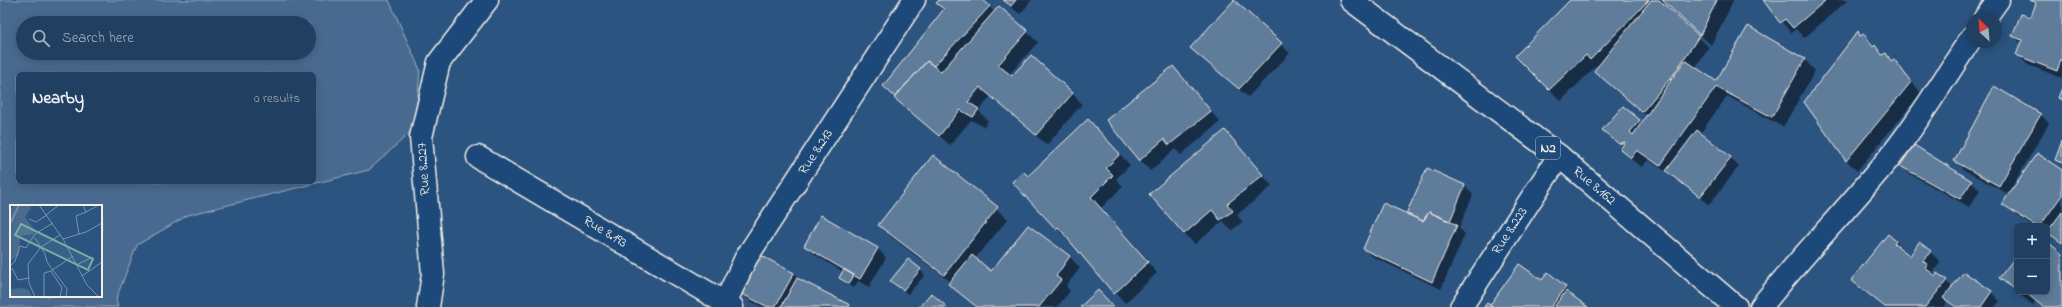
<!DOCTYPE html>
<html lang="en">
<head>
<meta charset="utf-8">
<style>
  :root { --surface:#213f61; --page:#294667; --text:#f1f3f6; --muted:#a2afbd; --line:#3e5876 }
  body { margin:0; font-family:"Indie Flower",sans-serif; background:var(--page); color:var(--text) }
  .controls { position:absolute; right:12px; bottom:12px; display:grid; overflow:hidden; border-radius:6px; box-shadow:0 2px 10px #0003 }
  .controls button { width:36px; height:36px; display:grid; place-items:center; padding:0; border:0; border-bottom:1px solid var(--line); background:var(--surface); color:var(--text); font:20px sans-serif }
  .compass { position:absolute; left:1966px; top:12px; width:36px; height:36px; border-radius:50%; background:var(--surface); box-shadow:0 2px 10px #0003; rotate:334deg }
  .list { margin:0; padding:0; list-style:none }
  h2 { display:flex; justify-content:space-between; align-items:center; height:52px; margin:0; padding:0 16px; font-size:17px }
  h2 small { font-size:13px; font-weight:400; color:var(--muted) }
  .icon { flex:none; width:22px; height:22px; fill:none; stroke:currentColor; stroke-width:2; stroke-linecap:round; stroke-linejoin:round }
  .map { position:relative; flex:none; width:2062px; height:307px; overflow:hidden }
  .search { position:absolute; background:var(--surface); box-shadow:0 2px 10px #0003; left:16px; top:16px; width:300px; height:44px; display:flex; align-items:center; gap:10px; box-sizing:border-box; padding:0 14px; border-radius:22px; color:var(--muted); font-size:15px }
  .panel { position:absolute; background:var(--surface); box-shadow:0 2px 10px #0003; left:16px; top:72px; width:300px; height:112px; border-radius:6px }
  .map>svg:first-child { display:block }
  .green { fill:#496b90; stroke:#9eaebc; fill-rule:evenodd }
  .shadow { fill:#0007 }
  .building { fill:#5e7b9a; stroke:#f4f1e8 }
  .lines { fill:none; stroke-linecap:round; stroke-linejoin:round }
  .minor-casing { stroke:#f4f1e8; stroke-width:25 }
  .trunk-casing { stroke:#f4f1e8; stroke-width:25 }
  .minor { stroke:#1f4a7a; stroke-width:22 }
  .trunk { stroke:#1f4a7a; stroke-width:22 }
  .labels { text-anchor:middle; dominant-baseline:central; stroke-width:3.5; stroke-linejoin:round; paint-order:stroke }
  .shield { fill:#1f4a7a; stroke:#b4bfc7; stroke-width:1 }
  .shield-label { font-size:13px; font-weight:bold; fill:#f4f1e8 }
  .street-label { font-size:14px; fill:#f4f1e8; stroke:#1f4a7a }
  .inset-river { fill:none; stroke:#738ca6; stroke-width:2 }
  .inset-road { fill:none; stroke:#7c93aa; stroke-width:1 }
  .view { fill:#76ada5; fill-opacity:0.15; stroke:#76ada5; stroke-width:2 }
  .inset-edge { fill:none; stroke:#f4f1e8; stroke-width:2 }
</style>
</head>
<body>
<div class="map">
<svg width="2062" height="307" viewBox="0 0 2062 307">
  <rect width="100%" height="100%" fill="#2c5481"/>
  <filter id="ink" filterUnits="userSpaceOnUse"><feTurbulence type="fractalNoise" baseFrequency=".025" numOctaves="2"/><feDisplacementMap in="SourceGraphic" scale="8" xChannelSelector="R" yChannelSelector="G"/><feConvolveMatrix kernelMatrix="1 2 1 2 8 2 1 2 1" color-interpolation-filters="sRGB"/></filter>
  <g filter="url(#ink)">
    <path class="green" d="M0 0H389L420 70 415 128 369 170 188 215 137 245 116 299 118 307H0ZM23 23H309V53H23ZM18 74H314V182H18ZM11 206H101V296H11Z"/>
    <path class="shadow" d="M940 0H982L995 12 999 7 1038 42 1009 75 1012 78 1072 93 1082 104 1047 145 991 96 979 111 988 121 984 127 971 120 950 145 896 98 944 10 937 3Z
      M1002 0H1032L1020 14Z
      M1572 0H1734L1711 45 1667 4 1665 7 1709 47 1695 68 1717 83 1748 28 1805 60 1815 71 1783 127 1727 96 1700 134 1739 166 1709 205 1672 175 1648 160 1642 167 1632 160 1621 149 1622 147 1603 130 1639 121 1642 124 1647 116 1595 71 1598 64 1561 101 1517 56Z
      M1764 0H1848L1804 38 1796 29 1791 33Z
      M2030 0H2062V78L2028 65 2017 54 2021 44 2014 36 2031 19 2036 6Z
      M1234 1 1290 53 1248 97 1200 56Z
      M1858 33 1861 36 1863 35 1883 55 1885 54 1893 61 1894 60 1921 93 1857 171 1847 161 1805 102Z
      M1173 67 1220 122 1181 155 1175 149 1150 171 1107 121Z
      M2040 114 2049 123 2008 194 1964 170 1956 161Z
      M1098 131 1130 165 1116 179 1123 186 1101 208 1157 273 1125 303 1068 237 1067 239 1057 229 1013 182 1028 177Z
      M1225 131 1272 186 1237 215 1243 222 1232 230 1223 221 1195 244 1184 234Z
      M933 156 1008 219 975 259 992 272 1028 226 1070 257 1080 268 1066 286 1070 291 1057 307H976L950 284 951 282 890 236 880 225Z
      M1901 166 1971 182 1980 190 1969 207 1910 174Z
      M1427 169 1465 186 1473 195 1459 228 1465 234 1441 289 1373 257 1364 249 1406 215Z
      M2062 172V244L2050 233 2047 236V226H2032L2012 212 2004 204Z
      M821 217 878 249 886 258 869 287 858 281 854 288 845 283 840 278 843 272 814 254 805 246Z
      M1895 241 1910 257 1930 252 1941 262 1933 272 1953 287 1964 274 1991 292 2000 301 1995 307H1954L1948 301 1943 307H1884L1853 280Z
      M2047 242 2062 255V307H2043L2036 301 2033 305 2011 288 2001 278 2017 257V292H2047Z
      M920 270 925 275 908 294 892 281Z
      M793 273 800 280 851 307H762L750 301 741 292Z
      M1542 281 1565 288 1573 297 1586 307H1493Z"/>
    <path class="building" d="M939 0H983L990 6 934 66 927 61 895 97 883 86 944 9 936 3Z
      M1003 0H1016L1011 6Z
      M1234 0 1282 43 1239 89 1190 48Z
      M1570 0H1649L1590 60 1586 55 1549 90 1515 56Z
      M1651 0H1659L1699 36 1674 74 1642 112 1594 71Z
      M1662 0H1717L1700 35Z
      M1763 0H1826L1793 28 1785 19 1780 23Z
      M2030 0H2062V57L2057 71 2016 55 2022 40 2012 36 2021 14 2031 17 2036 3Z
      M999 6 1028 31 998 65 1012 76 1031 55 1073 93 1036 135 980 87 968 102 979 109 973 117 960 110 939 136 894 98 927 61 941 72Z
      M1748 26 1805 59 1772 117 1716 87 1660 166 1637 150 1631 158 1620 149 1625 142 1619 144 1602 130 1623 106 1640 120 1630 132 1633 135 1685 60 1716 81Z
      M1858 31 1860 36 1864 34 1873 47 1875 45 1882 55 1886 53 1891 61 1894 59 1911 82 1846 161 1804 102Z
      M1173 66 1211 111 1169 145 1164 139 1139 161 1106 120Z
      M1994 86 2041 114 1999 186 1954 161Z
      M2062 88V100L2058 98Z
      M1088 119 1120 154 1106 168 1113 175 1091 197 1148 262 1114 294 1058 227 1056 229 1012 182 1023 171 1028 176Z
      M1225 130 1263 175 1227 204 1233 211 1220 220 1212 210 1184 234 1149 194Z
      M1697 130 1731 157 1700 197 1666 171Z
      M2062 141V163L2055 160Z
      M1914 145 1972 181 1960 199 1900 166Z
      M2037 153 2062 170V195L2040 226H2035L2002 204Z
      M933 155 998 207 944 275 878 225Z
      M1427 168 1465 185 1450 221 1429 212 1423 221 1406 214Z
      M1383 203 1423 221 1429 212 1457 225 1432 282 1363 249Z
      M2062 212V243L2047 232Z
      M821 215 878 248 860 279 804 246Z
      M1028 225 1070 256 1056 276 1061 280 1039 307H977L948 284 972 255 991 271Z
      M1888 234 1896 241 1894 243 1910 256 1919 242 1931 251 1923 261 1928 265 1925 268 1936 276 1937 273 1947 280 1925 307H1885L1851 280Z
      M2047 241 2062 254V307H2043L2025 292H2047Z
      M760 255 794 273 775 307H768L740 293Z
      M2017 255V291L1999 278Z
      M908 259 921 269 903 290 890 281Z
      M1519 264 1542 280 1548 272 1566 287 1551 307H1492L1490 305Z
      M844 269 854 275 849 284 839 278Z
      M1964 272 1992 291 1981 307H1956L1943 298Z
      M797 278 850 305 849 307H781Z
      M1098 290 1114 307H1080Z
      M1566 291 1588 307H1554Z
      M931 293 947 307H919Z
      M1487 303 1490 305 1492 307H1484Z"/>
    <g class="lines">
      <defs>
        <path id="minor" d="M1985 18 1998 0
          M478 157 732 307
          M428 307 433 274 421 137 439 62 487 0
          M725 307V303L746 258 914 0
          M1461 307 1559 156
          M1761 307C1804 252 1854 203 1897 148 1924 113 1947 74 1972 37"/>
        <path id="trunk" d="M1351 0 1559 156 1736 307"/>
      </defs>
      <use href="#minor" class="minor-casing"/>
      <use href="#trunk" class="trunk-casing"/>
      <use href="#minor" class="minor"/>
      <use href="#trunk" class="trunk"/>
    </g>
  </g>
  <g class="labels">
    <rect class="shield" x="1536" y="137" width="24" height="22" rx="3"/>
    <g class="shield-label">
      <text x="1548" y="148">N2</text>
    </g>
    <g class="street-label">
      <text transform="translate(816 152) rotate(-57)">Rue 8.213</text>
      <text transform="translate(424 169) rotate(-94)">Rue 8.227</text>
      <text transform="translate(1594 186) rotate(40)">Rue 8.162</text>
      <text transform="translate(1510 231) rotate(-57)">Rue 8.223</text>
      <text transform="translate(605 232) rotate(31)">Rue 8.193</text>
    </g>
  </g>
  <g transform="translate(10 205)">
    <rect width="92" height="92" fill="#2c5481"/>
    <path d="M5 0H20L21 3 15 12 24 24V29L10 31 9 50 0 56V4ZM12 83 19 85 22 92H1V84Z" fill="#496b90"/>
    <path class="inset-river" d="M0 19 9 0"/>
    <path class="inset-road" d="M29 0 53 34 77 80 89 92M73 0 76 7 87 1M36 10 49 0M19 14 26 17 37 10M69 29 66 11 76 7M25 33 35 49 37 57 57 84 56 92M53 34 76 27 92 18M66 60 83 52M0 61 5 56 10 41 16 43 25 29 43 18M2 63 8 75 19 73M41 66 52 83 50 92M72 71 92 57M25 92 19 78 18 59 31 42 50 30M34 92V68L41 66 63 51"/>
    <path class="view" d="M11 19 83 54 78 65 5 30Z"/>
    <rect width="92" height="92" class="inset-edge"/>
  </g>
</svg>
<div class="controls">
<button>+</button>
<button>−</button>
</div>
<svg class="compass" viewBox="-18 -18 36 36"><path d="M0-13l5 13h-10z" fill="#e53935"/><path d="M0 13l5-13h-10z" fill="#a2afbd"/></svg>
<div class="search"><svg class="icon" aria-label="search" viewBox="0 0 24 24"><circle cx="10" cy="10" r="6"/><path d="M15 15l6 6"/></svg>Search here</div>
<section class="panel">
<h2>Nearby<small>0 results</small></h2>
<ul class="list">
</ul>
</section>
</div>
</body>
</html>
